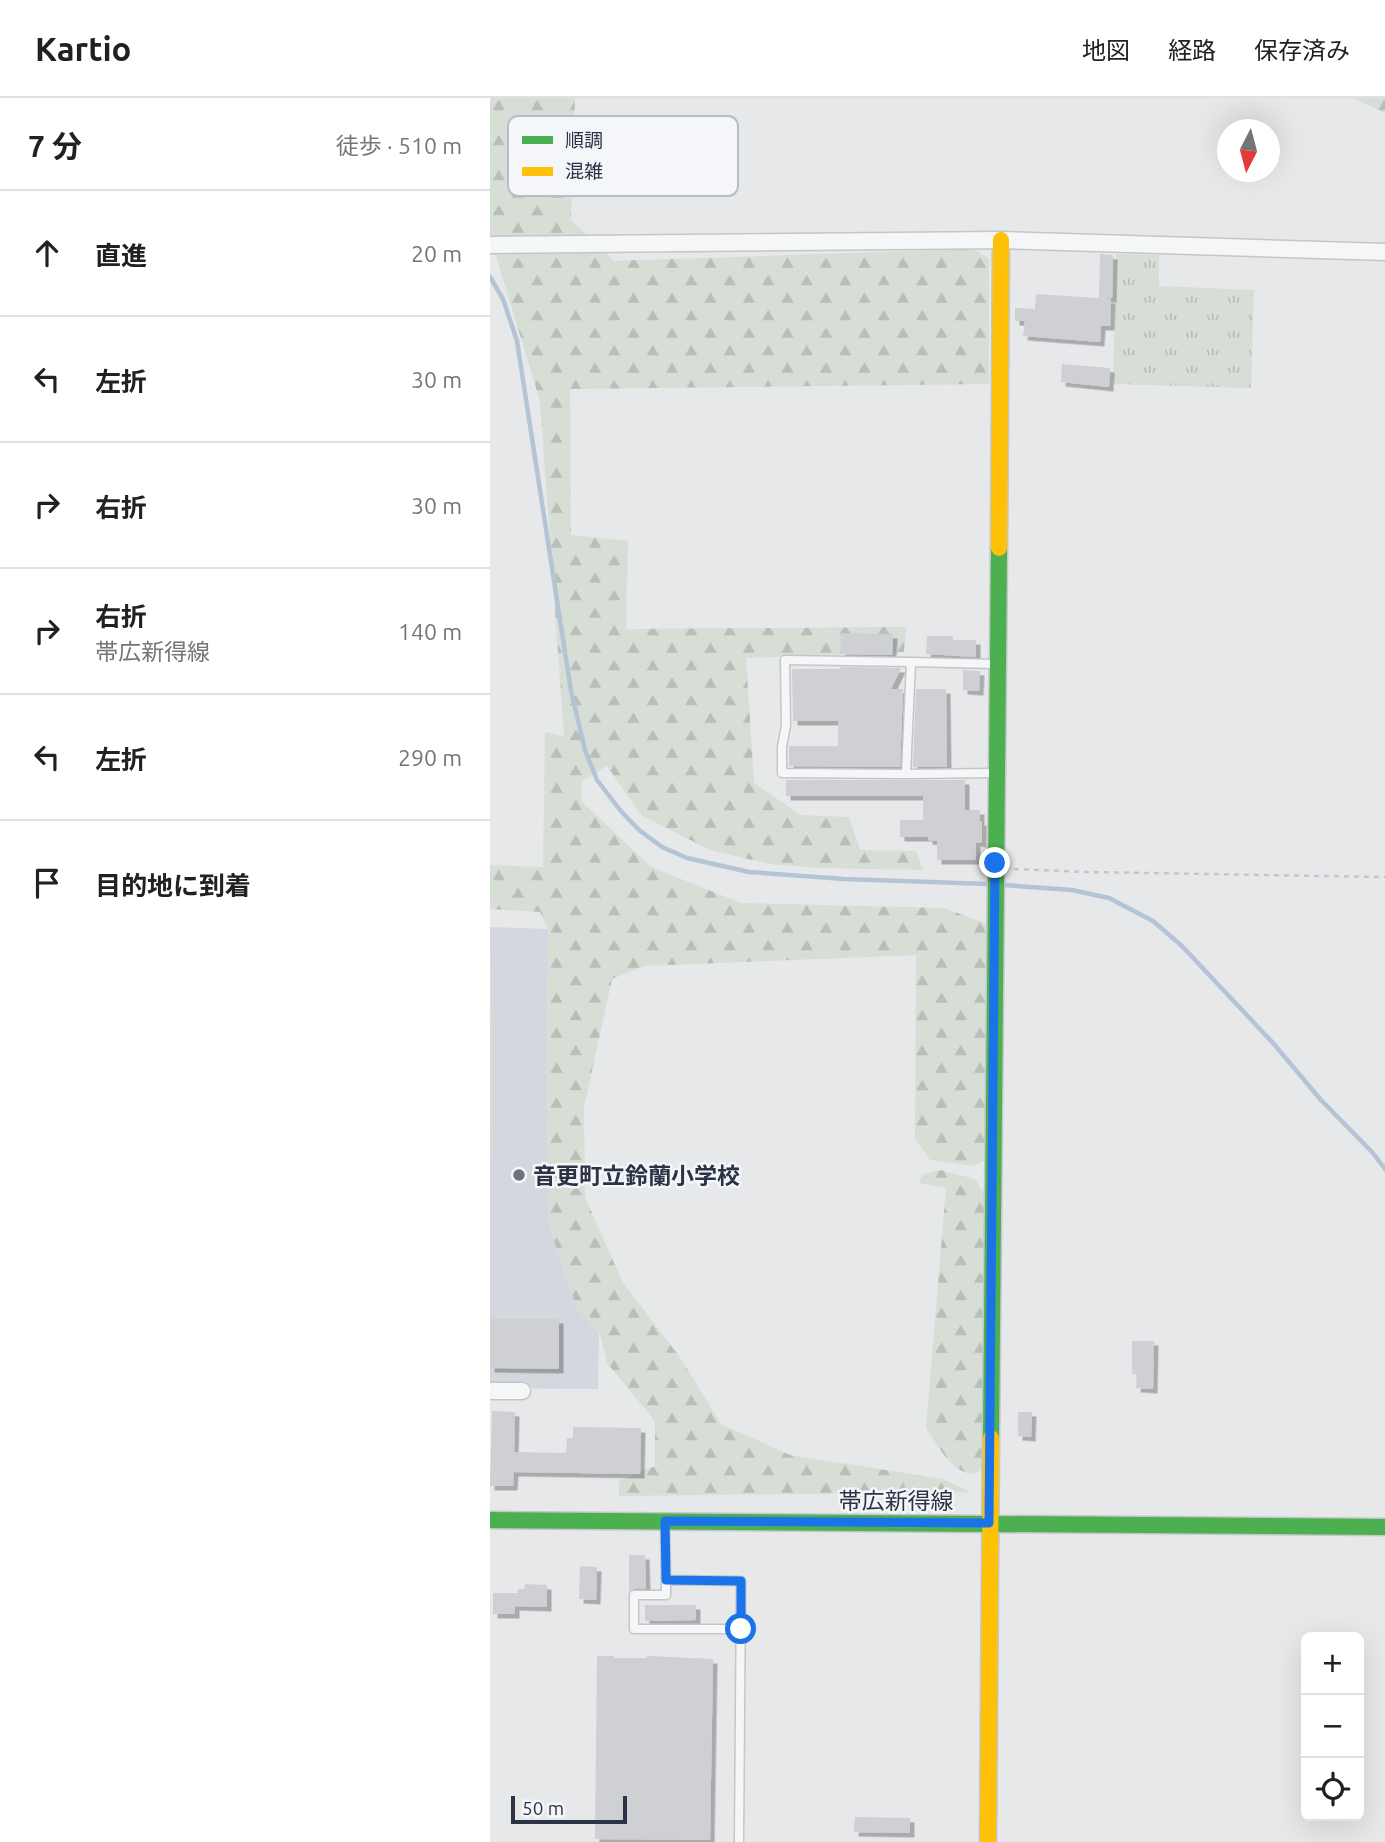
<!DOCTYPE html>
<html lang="ja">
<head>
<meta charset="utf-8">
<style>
  :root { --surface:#fff; --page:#f2f2f2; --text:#202124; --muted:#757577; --line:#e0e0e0 }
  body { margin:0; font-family:Ubuntu,"Noto Sans JP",sans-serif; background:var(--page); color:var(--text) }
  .controls { position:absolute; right:21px; bottom:21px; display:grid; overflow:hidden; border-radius:10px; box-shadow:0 7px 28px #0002 }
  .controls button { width:63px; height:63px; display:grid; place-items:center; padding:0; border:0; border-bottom:2px solid var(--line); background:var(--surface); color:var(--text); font:35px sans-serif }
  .compass { position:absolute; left:727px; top:21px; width:63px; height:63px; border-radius:50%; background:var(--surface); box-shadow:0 7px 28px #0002; rotate:186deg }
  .scale { position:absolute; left:21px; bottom:18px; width:116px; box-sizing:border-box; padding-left:7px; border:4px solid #2b3445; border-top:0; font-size:19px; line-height:24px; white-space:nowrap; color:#2b3445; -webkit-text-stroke:5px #f4f6f9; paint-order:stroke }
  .stop { position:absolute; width:21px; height:21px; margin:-16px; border:5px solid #1a73e8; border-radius:50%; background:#fff }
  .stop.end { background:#1a73e8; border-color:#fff; box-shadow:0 2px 7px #0008 }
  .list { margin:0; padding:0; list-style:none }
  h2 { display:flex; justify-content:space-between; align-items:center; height:91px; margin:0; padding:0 28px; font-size:30px }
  h2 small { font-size:23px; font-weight:400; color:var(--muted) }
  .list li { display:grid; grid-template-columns:46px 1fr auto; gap:21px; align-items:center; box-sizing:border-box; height:126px; padding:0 28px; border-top:2px solid var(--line) }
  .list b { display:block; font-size:26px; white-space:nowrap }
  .list p { margin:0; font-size:23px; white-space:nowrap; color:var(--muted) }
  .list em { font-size:23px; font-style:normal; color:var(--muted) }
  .icon { flex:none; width:38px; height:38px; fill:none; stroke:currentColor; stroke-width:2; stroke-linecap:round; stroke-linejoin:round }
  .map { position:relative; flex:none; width:895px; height:1744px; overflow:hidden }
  header { display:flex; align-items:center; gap:42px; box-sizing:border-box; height:98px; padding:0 35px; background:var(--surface); border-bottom:2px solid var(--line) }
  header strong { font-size:33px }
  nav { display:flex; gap:38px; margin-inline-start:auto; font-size:24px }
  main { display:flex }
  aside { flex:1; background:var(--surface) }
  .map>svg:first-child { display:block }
  .built { fill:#d4d7dd }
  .grass { fill:url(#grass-tufts) }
  .forest { fill:url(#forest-firs) }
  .pitch { fill:#d6ded6 }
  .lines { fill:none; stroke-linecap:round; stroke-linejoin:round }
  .stream { stroke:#b4c4d5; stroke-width:4.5 }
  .building { fill:#ced0d3; filter:url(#shadow) }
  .lane-casing { stroke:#c4c6c8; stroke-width:11 }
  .street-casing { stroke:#c4c6c8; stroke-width:19 }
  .fast-casing { stroke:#c4c6c8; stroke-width:19 }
  .slow-casing { stroke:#c4c6c8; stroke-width:19 }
  .path { stroke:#c5c6ca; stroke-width:2.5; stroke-dasharray:5 5; stroke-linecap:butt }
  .lane { stroke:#f5f6f7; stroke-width:8 }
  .street { stroke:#f5f6f7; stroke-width:16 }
  .fast { stroke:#4caf50; stroke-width:16 }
  .slow { stroke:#ffc107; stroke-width:16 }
  .route { stroke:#1a73e8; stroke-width:9 }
  .poi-dot { fill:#6c737f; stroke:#f4f6f9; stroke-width:2.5 }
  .labels { text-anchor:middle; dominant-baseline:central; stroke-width:5; stroke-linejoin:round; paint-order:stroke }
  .poi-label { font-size:23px; font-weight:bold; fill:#2b3445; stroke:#f4f6f9; text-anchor:start }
  .street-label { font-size:23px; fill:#2b3445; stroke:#f4f6f9 }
  .key { fill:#f4f6f9; stroke:#b8bcc3; stroke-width:2 }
  .key-label { font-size:19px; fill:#2b3445 }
</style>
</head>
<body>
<header>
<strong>Kartio</strong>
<nav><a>地図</a><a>経路</a><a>保存済み</a></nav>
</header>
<main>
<aside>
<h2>7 分<small>徒歩 · 510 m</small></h2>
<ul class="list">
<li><svg class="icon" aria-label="ahead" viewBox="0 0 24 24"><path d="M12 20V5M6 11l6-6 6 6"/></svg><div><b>直進</b></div><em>20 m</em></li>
<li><svg class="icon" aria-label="left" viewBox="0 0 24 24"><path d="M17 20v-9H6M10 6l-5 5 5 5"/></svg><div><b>左折</b></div><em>30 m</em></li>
<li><svg class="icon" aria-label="right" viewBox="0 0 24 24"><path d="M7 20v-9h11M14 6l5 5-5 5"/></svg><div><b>右折</b></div><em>30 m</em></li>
<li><svg class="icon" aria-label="right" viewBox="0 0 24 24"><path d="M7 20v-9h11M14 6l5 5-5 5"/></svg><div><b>右折</b><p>帯広新得線</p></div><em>140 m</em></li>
<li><svg class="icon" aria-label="left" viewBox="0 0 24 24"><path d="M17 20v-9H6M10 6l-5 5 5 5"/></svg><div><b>左折</b></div><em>290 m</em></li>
<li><svg class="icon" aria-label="arrive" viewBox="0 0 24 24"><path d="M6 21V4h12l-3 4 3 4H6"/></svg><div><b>目的地に到着</b></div></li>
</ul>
</aside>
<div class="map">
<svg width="895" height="1744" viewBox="0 0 895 1744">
  <defs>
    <pattern id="grass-tufts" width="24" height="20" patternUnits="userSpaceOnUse" patternTransform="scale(1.75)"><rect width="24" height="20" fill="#d6ded6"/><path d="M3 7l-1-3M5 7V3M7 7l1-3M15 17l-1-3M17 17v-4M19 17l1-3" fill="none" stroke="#b8bfb9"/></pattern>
    <pattern id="forest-firs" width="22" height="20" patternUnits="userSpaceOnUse" patternTransform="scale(1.75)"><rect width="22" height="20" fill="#d6ded6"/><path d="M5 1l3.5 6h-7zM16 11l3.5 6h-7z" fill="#b8bfb9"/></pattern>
    <filter id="shadow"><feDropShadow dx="4.5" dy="4.5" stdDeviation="0" flood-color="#0004"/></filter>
  </defs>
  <rect width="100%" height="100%" fill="#e6e8ea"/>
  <path class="built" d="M0 829 58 831 57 1023 60 1131 87 1211 109 1233 108 1291 0 1290Z"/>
  <path class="grass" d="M626 156 669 157V188L764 192 761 290 623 286Z"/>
  <path class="forest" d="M0 0H85L81 122 124 163 483 151 499 161V286L80 291 81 437 138 443 136 531 416 529 414 554 256 560 264 685 311 717 359 719 370 752 426 753 433 772 330 770 279 766 220 752 151 717 117 668 92 683 91 703 161 769 251 805 454 810 497 826 495 1062 485 1068 440 1062 425 1040 426 857 154 868 122 881 94 1009 95 1099 132 1183 189 1258 231 1326 300 1357 453 1381 481 1394 129 1398V1383L165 1368V1323L117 1265 109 1233 87 1211 60 1131 57 1023 58 831 50 814 0 811V767L53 769 55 634 74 638 50 303 6 158 0 148Z
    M863 0H895V15Z
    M450 1072 485 1081 497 1099 492 1371 485 1376C461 1376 449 1348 436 1330L456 1090 429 1085 433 1076Z"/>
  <path class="pitch" d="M0 849H1L3 1058H0Z"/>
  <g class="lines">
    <path class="stream" d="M0 179 13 201 27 243 81 593 95 652 107 682 130 712 149 732 172 749 197 760 259 774 354 781 498 786
      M514 787 582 792 619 800 663 823 692 848 783 945 831 1002 882 1054 895 1071"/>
  </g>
  <path class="building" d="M610 156 623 157 622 200H609Z
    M546 196 621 201 620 228H611L610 244 533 238 535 223H525V210L545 211Z
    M572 266 620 270 619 289 571 284Z
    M351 535 403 536 402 557 350 556Z
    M437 538H463V542H486V559L436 556Z
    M350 569 411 570 401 591H413L410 669 299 668V648H348V623H303L302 571H350Z
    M473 572 490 573 489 593 473 592Z
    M426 591H456L457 669H423Z
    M296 682H475V712H490V723H492V745L486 744V762H447V743L438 742V739H410V722H433V698H296Z
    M0 1221H69V1271L0 1270Z
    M642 1243H664L663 1291 646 1290 647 1276H642Z
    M2 1313 25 1314 24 1354 76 1355 77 1340H83V1329L151 1330 150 1376 24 1374 23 1388H0Z
    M528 1314H542L541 1339 528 1338Z
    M139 1457H155L156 1490 143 1491 139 1493Z
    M90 1468 107 1469 106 1502 89 1501Z
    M35 1486 57 1487V1509L25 1508V1516H3V1495H28V1491H34Z
    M155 1507H206V1522L155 1523Z
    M107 1558H124V1560H157V1558L223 1561 220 1742 105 1741Z
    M365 1719 420 1720V1735L364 1734Z"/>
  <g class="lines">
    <defs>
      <path id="lane" d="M503 675 416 676 421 564 505 566
        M416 676 292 675V649L296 627 295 562 421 564
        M175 1426 176 1482 251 1483 249 1744
        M176 1482V1497H144V1531H251"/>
      <path id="street" d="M0 147 511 142 895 154
        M0 1293H32"/>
      <path id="fast" d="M501 1340 509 450
        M0 1422 895 1429"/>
      <path id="slow" d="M509 450 511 142
        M498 1744 501 1340"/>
    </defs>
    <use href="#lane" class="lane-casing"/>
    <use href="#street" class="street-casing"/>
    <use href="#fast" class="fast-casing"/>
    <use href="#slow" class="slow-casing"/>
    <path class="path" d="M524 771 598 774 895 779"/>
    <use href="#lane" class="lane"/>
    <use href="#street" class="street"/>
    <use href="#fast" class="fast"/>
    <use href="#slow" class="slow"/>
  </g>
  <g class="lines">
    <path class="route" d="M251 1531V1483L176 1482 175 1423 499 1425 505 765"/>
  </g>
  <circle class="poi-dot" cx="29" cy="1077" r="7"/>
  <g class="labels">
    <g class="poi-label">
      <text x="43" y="1077">音更町立鈴蘭小学校</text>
    </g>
    <g class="street-label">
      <text x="406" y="1402">帯広新得線</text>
    </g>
  </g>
  <rect x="18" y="18" width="230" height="80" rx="10" class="key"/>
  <rect x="32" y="38" width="31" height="8" fill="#4caf50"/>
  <rect x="32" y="69" width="31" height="9" fill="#ffc107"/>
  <g class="key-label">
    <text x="75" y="49">順調</text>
    <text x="75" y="80">混雑</text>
  </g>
</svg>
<div class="controls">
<button>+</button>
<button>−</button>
<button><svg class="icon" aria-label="locate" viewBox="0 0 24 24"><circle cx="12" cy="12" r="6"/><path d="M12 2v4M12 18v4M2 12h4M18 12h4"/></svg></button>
</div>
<svg class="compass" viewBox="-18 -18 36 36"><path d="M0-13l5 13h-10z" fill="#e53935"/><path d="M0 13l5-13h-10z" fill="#757577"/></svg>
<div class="scale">50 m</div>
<div class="stop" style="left:251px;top:1531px"></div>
<div class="stop end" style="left:505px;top:765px"></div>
</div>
</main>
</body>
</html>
